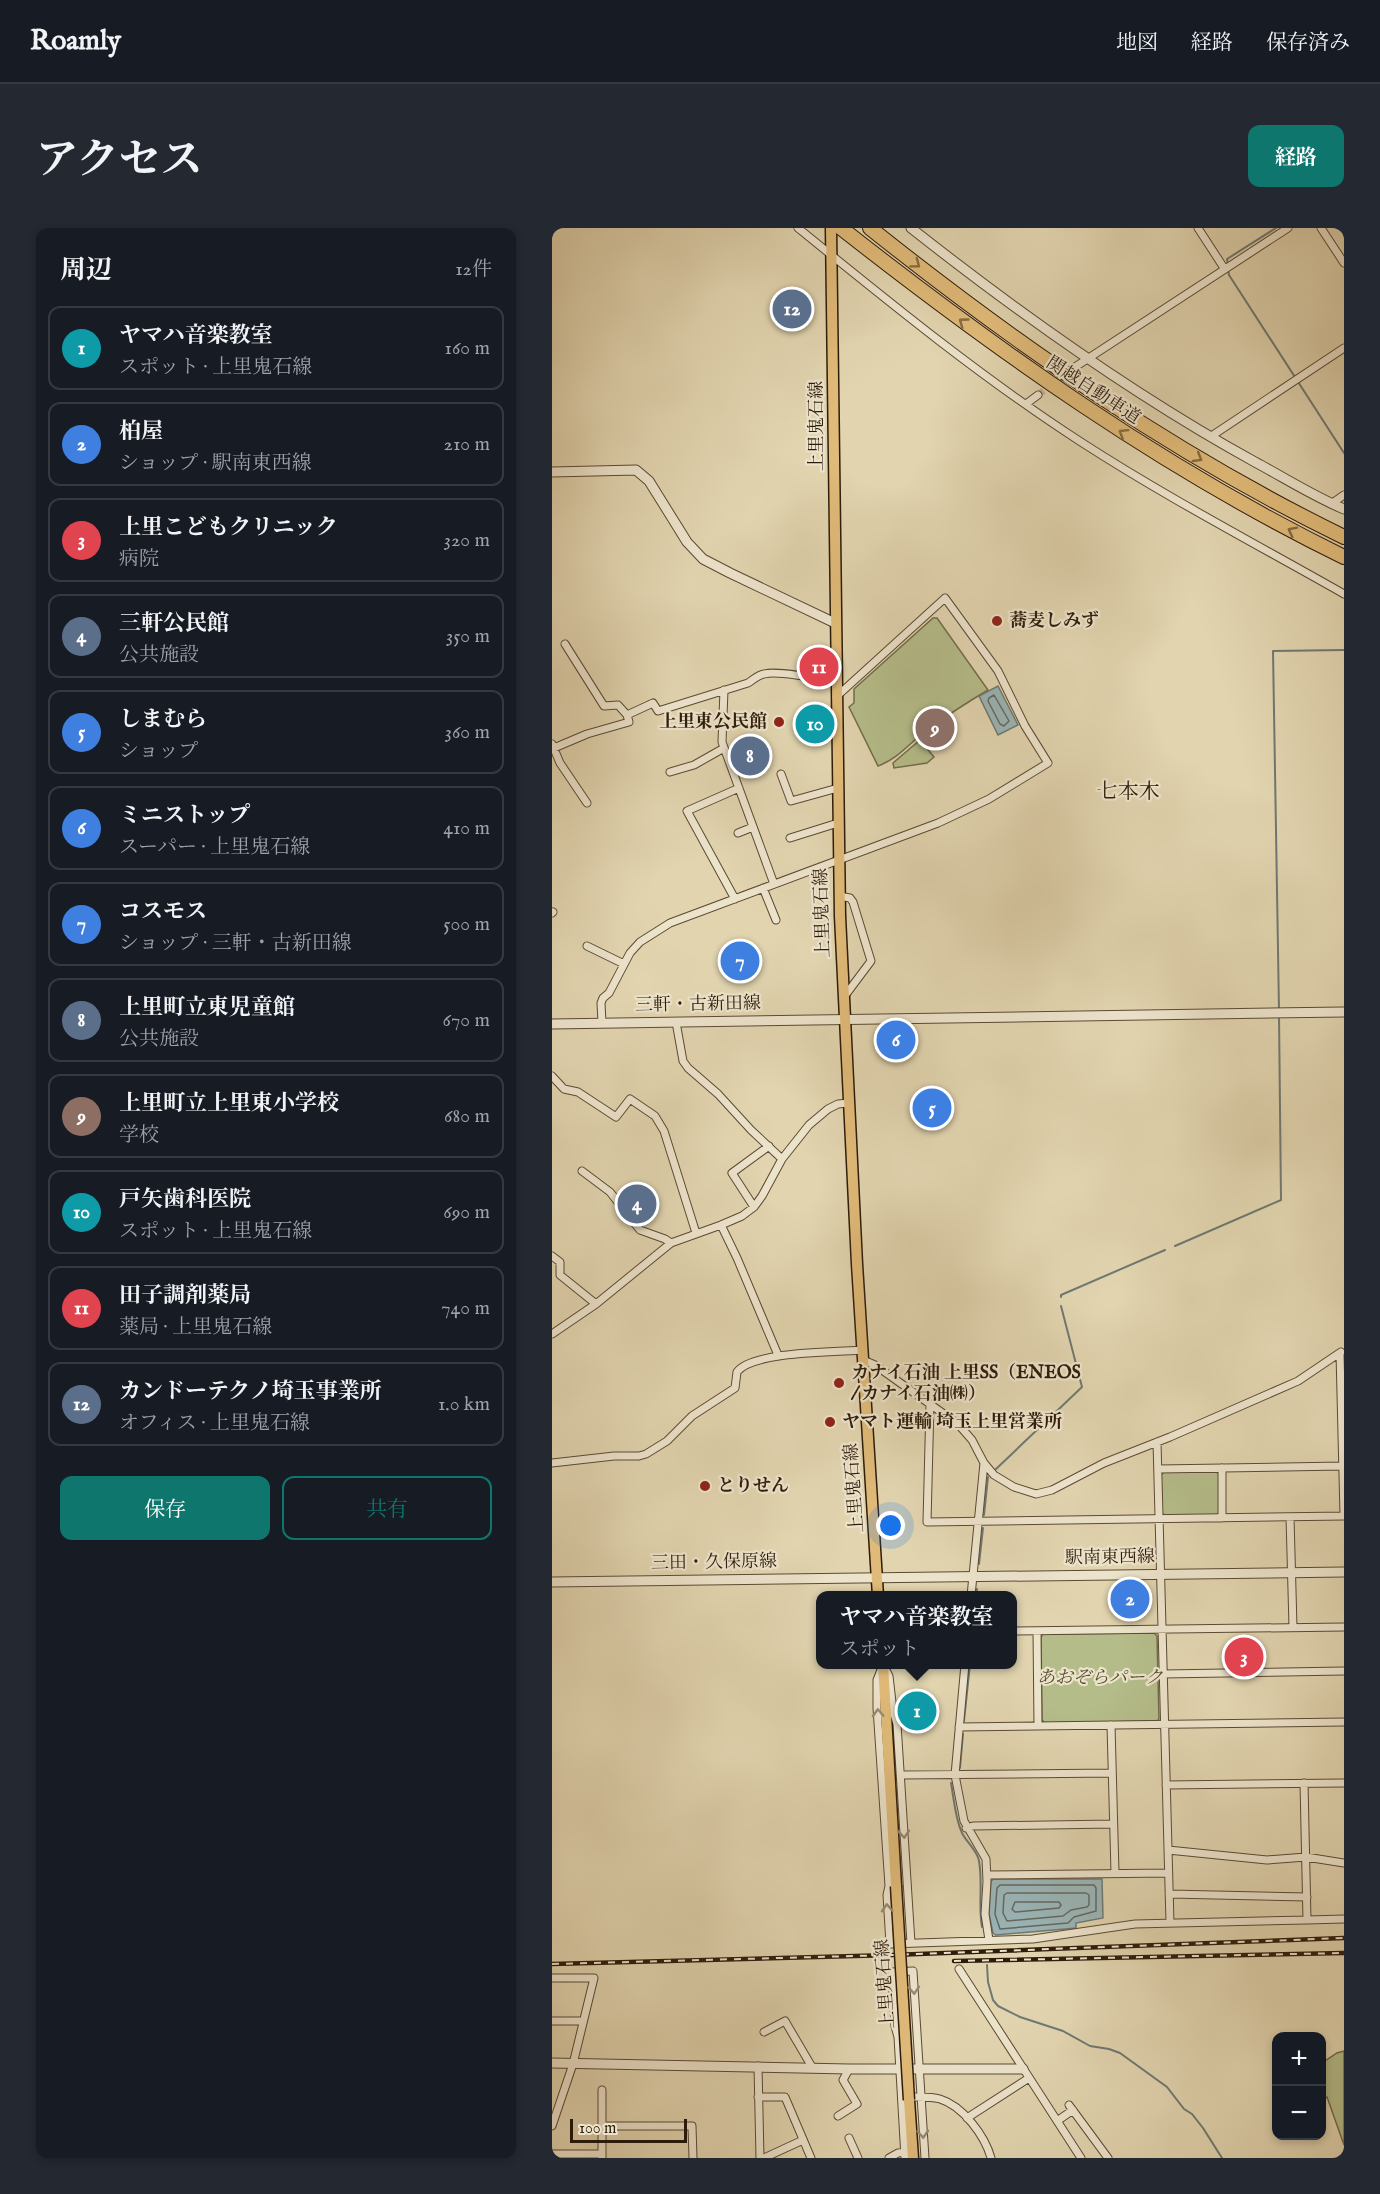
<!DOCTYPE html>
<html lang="ja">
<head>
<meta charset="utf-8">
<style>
  :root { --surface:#171b24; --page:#242831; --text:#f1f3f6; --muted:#9ea1a6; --line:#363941; --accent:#0f766e }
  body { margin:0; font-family:"IM FELL English","Noto Serif JP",serif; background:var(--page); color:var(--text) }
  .controls { position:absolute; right:18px; bottom:18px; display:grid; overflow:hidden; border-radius:12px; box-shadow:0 3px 9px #0003 }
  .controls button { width:54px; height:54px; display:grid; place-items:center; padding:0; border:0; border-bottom:2px solid var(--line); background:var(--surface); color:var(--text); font:30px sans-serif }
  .scale { position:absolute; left:18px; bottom:15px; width:117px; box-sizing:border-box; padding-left:6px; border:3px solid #2e1c0a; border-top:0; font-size:16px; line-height:21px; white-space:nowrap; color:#2e1c0a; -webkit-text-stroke:4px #ece3cb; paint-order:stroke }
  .you { position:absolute; left:339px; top:1298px; width:21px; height:21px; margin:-15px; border:4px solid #fff; border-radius:50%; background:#1a73e8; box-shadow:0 0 0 9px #1a73e833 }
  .badge { display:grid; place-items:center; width:39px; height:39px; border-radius:50%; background:var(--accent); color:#fff; font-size:20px; font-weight:700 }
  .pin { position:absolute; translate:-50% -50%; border:3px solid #fff; box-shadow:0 2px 6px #0006 }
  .popup { position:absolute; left:264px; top:1363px; width:201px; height:78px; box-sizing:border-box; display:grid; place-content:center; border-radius:12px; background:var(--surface); filter:drop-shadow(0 2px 4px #0005); font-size:20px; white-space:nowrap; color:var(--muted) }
  .popup b { font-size:22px; color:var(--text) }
  .popup::after { content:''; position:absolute; left:50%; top:100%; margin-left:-12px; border:12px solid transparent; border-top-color:var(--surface) }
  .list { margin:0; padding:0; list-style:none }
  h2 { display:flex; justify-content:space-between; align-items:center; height:78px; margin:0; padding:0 24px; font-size:26px }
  h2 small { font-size:20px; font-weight:400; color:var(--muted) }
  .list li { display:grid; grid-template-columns:39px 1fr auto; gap:18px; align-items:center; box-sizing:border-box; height:84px; margin:0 12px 12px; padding:0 12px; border:2px solid var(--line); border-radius:12px }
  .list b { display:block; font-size:22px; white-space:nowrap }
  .list p { margin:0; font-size:20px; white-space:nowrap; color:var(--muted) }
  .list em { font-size:20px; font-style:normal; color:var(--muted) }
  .actions { display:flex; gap:12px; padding:18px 24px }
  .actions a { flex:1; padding:14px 0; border:2px solid var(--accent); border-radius:12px; text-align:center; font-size:21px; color:var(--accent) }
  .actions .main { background:var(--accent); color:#fff }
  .map { position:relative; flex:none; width:792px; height:1930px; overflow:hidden; border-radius:12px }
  header { display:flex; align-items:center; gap:36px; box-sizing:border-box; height:84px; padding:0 30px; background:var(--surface); border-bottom:2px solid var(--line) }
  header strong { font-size:28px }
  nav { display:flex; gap:33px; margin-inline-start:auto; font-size:21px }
  .intro { display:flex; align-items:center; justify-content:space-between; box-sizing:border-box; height:144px; padding:0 36px }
  h1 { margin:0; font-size:42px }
  .button { padding:15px 27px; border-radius:12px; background:var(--accent); color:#fff; font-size:21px; font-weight:700 }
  main { display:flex; gap:36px; padding:0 36px }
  aside { flex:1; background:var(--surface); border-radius:12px; box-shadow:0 3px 9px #0003 }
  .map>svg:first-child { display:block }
  .green { fill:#b4bc89; stroke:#716c4a; stroke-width:1.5 }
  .water { fill:#9ab5b7; stroke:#6f7872; stroke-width:1.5 }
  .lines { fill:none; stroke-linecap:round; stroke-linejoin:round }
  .shore { stroke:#646860; stroke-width:1.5 }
  .stream { stroke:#6f7872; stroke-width:2 }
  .minor-tunnel { stroke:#bdaf8e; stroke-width:7; stroke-dasharray:7 3.5; stroke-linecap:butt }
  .minor-casing { stroke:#5b4a33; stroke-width:9 }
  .tertiary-casing { stroke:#5b4a33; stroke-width:11 }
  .primary-casing { stroke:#2e1c0a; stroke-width:13 }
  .motorway-casing { stroke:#2e1c0a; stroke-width:16 }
  .minor { stroke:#ece3cb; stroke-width:7 }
  .tertiary { stroke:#ece3cb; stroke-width:9 }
  .primary { stroke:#e0ba78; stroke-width:10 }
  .motorway { stroke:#e0ba78; stroke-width:14 }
  .rail-casing { stroke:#2e1c0a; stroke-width:4.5 }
  .rail { stroke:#ece3cb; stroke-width:2; stroke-dasharray:7; stroke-linecap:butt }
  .primary-bridge-casing { stroke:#2e1c0a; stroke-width:13; stroke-linecap:butt }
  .primary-bridge { stroke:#e0ba78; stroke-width:10 }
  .oneway { stroke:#876b41 }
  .oneway2 { stroke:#968974 }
  .poi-dot { fill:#8f2418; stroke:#ece3cb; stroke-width:2 }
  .labels { text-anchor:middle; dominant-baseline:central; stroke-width:4.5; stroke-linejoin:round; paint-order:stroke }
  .street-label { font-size:18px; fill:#2e1c0a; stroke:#ece3cb }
  .poi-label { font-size:18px; font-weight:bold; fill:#2e1c0a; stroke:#ece3cb; text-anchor:start }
  .park-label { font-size:18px; font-style:italic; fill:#564c30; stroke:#ece3cb }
  .quarter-label { font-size:21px; fill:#2e1c0a; stroke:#ece3cb }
</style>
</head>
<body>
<header>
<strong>Roamly</strong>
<nav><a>地図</a><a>経路</a><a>保存済み</a></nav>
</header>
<div class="intro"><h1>アクセス</h1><a class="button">経路</a></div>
<main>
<aside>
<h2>周辺<small>12件</small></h2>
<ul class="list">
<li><span class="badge" style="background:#0f9aa8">1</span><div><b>ヤマハ音楽教室</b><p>スポット · 上里鬼石線</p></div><em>160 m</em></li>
<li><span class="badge" style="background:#3f7fe0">2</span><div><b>柏屋</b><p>ショップ · 駅南東西線</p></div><em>210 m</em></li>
<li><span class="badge" style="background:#e0444e">3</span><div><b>上里こどもクリニック</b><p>病院</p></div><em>320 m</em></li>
<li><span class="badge" style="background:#5c6f8a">4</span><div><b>三軒公民館</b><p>公共施設</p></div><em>350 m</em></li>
<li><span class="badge" style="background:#3f7fe0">5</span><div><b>しまむら</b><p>ショップ</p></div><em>360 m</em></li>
<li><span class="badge" style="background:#3f7fe0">6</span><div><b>ミニストップ</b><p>スーパー · 上里鬼石線</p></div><em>410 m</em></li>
<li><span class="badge" style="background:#3f7fe0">7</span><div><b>コスモス</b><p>ショップ · 三軒・古新田線</p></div><em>500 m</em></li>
<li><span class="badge" style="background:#5c6f8a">8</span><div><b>上里町立東児童館</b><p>公共施設</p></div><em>670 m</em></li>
<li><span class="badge" style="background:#8d6e63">9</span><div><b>上里町立上里東小学校</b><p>学校</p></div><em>680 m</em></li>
<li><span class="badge" style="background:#0f9aa8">10</span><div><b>戸矢歯科医院</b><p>スポット · 上里鬼石線</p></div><em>690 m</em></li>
<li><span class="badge" style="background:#e0444e">11</span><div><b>田子調剤薬局</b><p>薬局 · 上里鬼石線</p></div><em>740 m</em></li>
<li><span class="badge" style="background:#5c6f8a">12</span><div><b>カンドーテクノ埼玉事業所</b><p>オフィス · 上里鬼石線</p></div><em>1.0 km</em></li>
</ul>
<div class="actions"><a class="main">保存</a><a>共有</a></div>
</aside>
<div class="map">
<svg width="792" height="1930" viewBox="0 0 792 1930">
  <rect width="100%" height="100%" fill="#e1d4af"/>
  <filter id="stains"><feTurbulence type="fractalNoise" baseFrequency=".00333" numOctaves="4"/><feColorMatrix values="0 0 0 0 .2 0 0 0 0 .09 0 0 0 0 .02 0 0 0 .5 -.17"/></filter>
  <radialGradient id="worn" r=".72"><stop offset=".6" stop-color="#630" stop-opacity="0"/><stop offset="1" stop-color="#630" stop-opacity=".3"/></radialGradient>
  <path class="green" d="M381 390H385L436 462C414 475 393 489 372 504 356 517 345 531 326 538L297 479 302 475V461Z
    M368 512 382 529 375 535 342 540 341 535Z
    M612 1244H664L667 1246 668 1285 665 1287 613 1288 610 1285 609 1247Z
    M602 1405 605 1408 607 1491 605 1493 493 1495 490 1492 489 1409 491 1406Z
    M792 1823V1917L775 1869 770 1872V1835L785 1825Z"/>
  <path class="water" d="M446 458 466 497 446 507 427 468Z
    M442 1651H550L551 1690 524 1695V1700L444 1707 441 1705 437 1686 439 1653Z"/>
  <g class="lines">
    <path class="shore" d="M442 467 457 493 452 498 448 496 436 473 437 470Z
      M448 1657H542L544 1660V1683L522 1689 516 1695 448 1701 443 1686 445 1660Z
      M455 1665H534L537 1667V1677L535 1679 519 1682 511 1688 455 1693 451 1685 452 1667Z
      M463 1674H507L509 1677 507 1680 463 1684 460 1681Z"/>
    <path class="stream" d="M676 36 675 31 724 0
      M676 41 677 47 792 225
      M727 782 721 423 792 422
      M623 1018 729 972 727 787
      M509 1069V1067L613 1022
      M444 1241 530 1159 509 1078
      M432 1287 436 1249
      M427 1336 431 1300
      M424 1368 425 1361
      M412 1493 418 1436
      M408 1540 411 1506
      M399 1555C402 1571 403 1590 410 1605 415 1615 425 1622 427 1633 431 1655 426 1677 430 1699
      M435 1737 436 1754 441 1772 446 1778 468 1789 511 1803 538 1818 557 1821 568 1825 615 1859 632 1881 640 1886 651 1900 670 1930"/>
    <path class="minor-tunnel" d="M486 167 514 146"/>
    <defs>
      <path id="minor" d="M246 0C337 74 430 150 529 214 614 269 704 316 792 366
        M646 0 672 40
        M769 0 792 35
        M523 139 736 0
        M474 176 486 167
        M658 209 792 120
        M779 276 792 267
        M13 416 52 478 66 477 75 487 101 475 106 483 196 455C201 452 206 447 212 446 227 442 268 451 284 454
        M172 462 170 514 222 656
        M0 516 8 535 35 575
        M2 520 35 506 77 494 75 487
        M118 544 142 537 172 520
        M229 546 239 573 286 560
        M186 605 201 599
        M238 610 286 595
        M211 660 224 692
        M287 668 298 670 301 674 319 733 292 769
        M183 671 135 583 187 560
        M0 685 1 684
        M35 718 72 736
        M124 794 131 833 136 840 166 866 199 902 230 931
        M50 795 49 775 51 770 57 765 78 725 88 714 118 695 386 595 437 571 496 535 473 498 446 443 393 370 284 469
        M0 848 12 861 26 864 64 889 78 871 103 888 112 903 144 1005
        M30 943 58 964 88 1002 113 1011 119 1015
        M202 979 180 945 217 918
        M169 997 185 1030 226 1127
        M0 1028 8 1034V1047L44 1076
        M0 1106 44 1076 119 1015 169 997 190 988 202 979 210 968 230 931 257 897 276 881 286 876 297 875
        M311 1132 323 1137 406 1196 420 1212 432 1235 442 1247 462 1259 484 1266 500 1262 552 1235 618 1209 746 1153 789 1124
        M378 1176 375 1294 792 1288 788 1125
        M605 1214 618 1695
        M0 1235 62 1228H87L94 1226 115 1213 140 1188 183 1160 185 1144C200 1123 285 1124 311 1122
        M606 1241 790 1238
        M738 1289 741 1399
        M670 1290V1240
        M419 1368 432 1235
        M461 1403 792 1399
        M485 1403 486 1498
        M413 1436 403 1547 412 1593 434 1631 435 1653 433 1686 437 1712
        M329 1442 325 1452V1480L337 1658 335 1667 338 1716 481 1711 583 1696 755 1692 752 1555
        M335 1444 337 1448 341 1483 345 1496 359 1715
        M611 1446 792 1443
        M559 1497 563 1645
        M407 1499 792 1494
        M349 1547 560 1545
        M614 1557 792 1555
        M414 1600 421 1598 561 1596
        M616 1622 715 1632 754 1629 792 1635
        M435 1647 616 1645
        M617 1666 755 1669
        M755 1692 792 1691
        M407 1741 529 1930
        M0 1750H42L21 1836 0 1898
        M0 1793H30
        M212 1804 233 1793 260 1839
        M206 1838 208 1930
        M206 1869H233L259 1930
        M355 1869C365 1869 378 1868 388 1871 411 1878 433 1908 439 1930
        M517 1877 556 1930
        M286 1888 305 1876 291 1852 297 1841
        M415 1890 477 1850
        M505 1893 521 1882
        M50 1898H140L141 1930
        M297 1910 306 1930
        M0 1926H49
        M50 1930V1862
        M212 1930 251 1912
        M337 1930 346 1925 353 1924
        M353 1930 346 1809 343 1798 340 1744 361 1743 373 1930"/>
      <path id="tertiary" d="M359 0C468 86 581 167 703 234 733 250 761 268 792 281
        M0 244 84 242 97 253 135 314 151 331 178 345 283 395
        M0 796 792 784
        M0 1354 792 1344
        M0 1835 297 1841H471"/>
      <path id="primary" d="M279 0 288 688 305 1036 326 1368
        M331 1436 344 1658
        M357 1872 361 1930"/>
      <path id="motorway" d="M289 0C447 124 610 240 792 329
        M318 0C466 118 622 226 792 309"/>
    </defs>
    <use href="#minor" class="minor-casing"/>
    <use href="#tertiary" class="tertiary-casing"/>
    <use href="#primary" class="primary-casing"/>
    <use href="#motorway" class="motorway-casing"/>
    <use href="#minor" class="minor"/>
    <use href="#tertiary" class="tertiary"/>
    <use href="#primary" class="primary"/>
    <use href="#motorway" class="motorway"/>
    <defs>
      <path id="rail" d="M402 1733 792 1725
        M0 1736 340 1727 792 1710"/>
    </defs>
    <use href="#rail" class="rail-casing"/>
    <use href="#rail" class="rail"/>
    <defs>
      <path id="primary-bridge" d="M344 1658 357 1872"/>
    </defs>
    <use href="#primary-bridge" class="primary-bridge-casing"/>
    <use href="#primary-bridge" class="primary-bridge"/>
  </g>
  <defs><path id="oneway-chevron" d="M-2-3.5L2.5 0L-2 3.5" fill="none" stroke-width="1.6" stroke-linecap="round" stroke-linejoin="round" transform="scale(1.5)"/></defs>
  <g class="oneway">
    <use href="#oneway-chevron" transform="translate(364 36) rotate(37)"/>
    <use href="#oneway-chevron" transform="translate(411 94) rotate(-144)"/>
    <use href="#oneway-chevron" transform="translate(571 205) rotate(-148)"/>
    <use href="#oneway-chevron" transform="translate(646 230) rotate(31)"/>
    <use href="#oneway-chevron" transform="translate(740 303) rotate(-153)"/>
  </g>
  <g class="oneway2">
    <use href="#oneway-chevron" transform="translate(326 1485) rotate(-93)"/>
    <use href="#oneway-chevron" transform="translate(352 1606) rotate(86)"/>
    <use href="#oneway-chevron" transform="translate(335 1680) rotate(-93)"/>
    <use href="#oneway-chevron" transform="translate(362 1762) rotate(86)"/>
    <use href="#oneway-chevron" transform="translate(371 1906) rotate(87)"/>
  </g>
  <g class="poi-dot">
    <circle cx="445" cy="393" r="6"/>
    <circle cx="227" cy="494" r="6"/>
    <circle cx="287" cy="1155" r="6"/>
    <circle cx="278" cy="1194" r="6"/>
    <circle cx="153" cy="1258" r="6"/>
  </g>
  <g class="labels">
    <g class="street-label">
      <text transform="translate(541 163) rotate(33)">関越自動車道</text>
      <text transform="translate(265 198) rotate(-90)">上里鬼石線</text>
      <text transform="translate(271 685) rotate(-92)">上里鬼石線</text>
      <text transform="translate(146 777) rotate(-1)">三軒・古新田線</text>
      <text transform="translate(303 1260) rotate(-94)">上里鬼石線</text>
      <text transform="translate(558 1330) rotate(-1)">駅南東西線</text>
      <text transform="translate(162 1335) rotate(-1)">三田・久保原線</text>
      <text transform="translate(334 1756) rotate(-94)">上里鬼石線</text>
    </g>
    <g class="poi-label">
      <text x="457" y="393">蕎麦しみず</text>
      <text x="215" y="494" text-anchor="end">上里東公民館</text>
      <text x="299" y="1145">カナイ石油 上里SS（ENEOS<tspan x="299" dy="21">/ カナイ石油㈱）</tspan></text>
      <text x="290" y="1194">ヤマト運輸 埼玉上里営業所</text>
      <text x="165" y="1258">とりせん</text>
    </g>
    <g class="park-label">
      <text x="548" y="1450">あおぞらパーク</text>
    </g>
    <g class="quarter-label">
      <text x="576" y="564">七本木</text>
    </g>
  </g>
  <rect width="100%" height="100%" filter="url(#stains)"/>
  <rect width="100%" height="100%" fill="url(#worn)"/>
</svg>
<div class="controls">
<button>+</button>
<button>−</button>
</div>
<div class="scale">100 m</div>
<div class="you"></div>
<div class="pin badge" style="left:365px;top:1483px;background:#0f9aa8">1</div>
<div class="popup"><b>ヤマハ音楽教室</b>スポット</div>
<div class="pin badge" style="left:578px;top:1371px;background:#3f7fe0">2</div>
<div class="pin badge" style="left:692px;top:1429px;background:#e0444e">3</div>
<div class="pin badge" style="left:85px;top:976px;background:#5c6f8a">4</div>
<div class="pin badge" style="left:380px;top:880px;background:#3f7fe0">5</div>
<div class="pin badge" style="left:344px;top:812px;background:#3f7fe0">6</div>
<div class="pin badge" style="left:188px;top:733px;background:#3f7fe0">7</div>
<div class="pin badge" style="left:198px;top:528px;background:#5c6f8a">8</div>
<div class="pin badge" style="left:383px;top:500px;background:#8d6e63">9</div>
<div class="pin badge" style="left:263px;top:496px;background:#0f9aa8">10</div>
<div class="pin badge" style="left:267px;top:439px;background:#e0444e">11</div>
<div class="pin badge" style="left:240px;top:81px;background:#5c6f8a">12</div>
</div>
</main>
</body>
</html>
